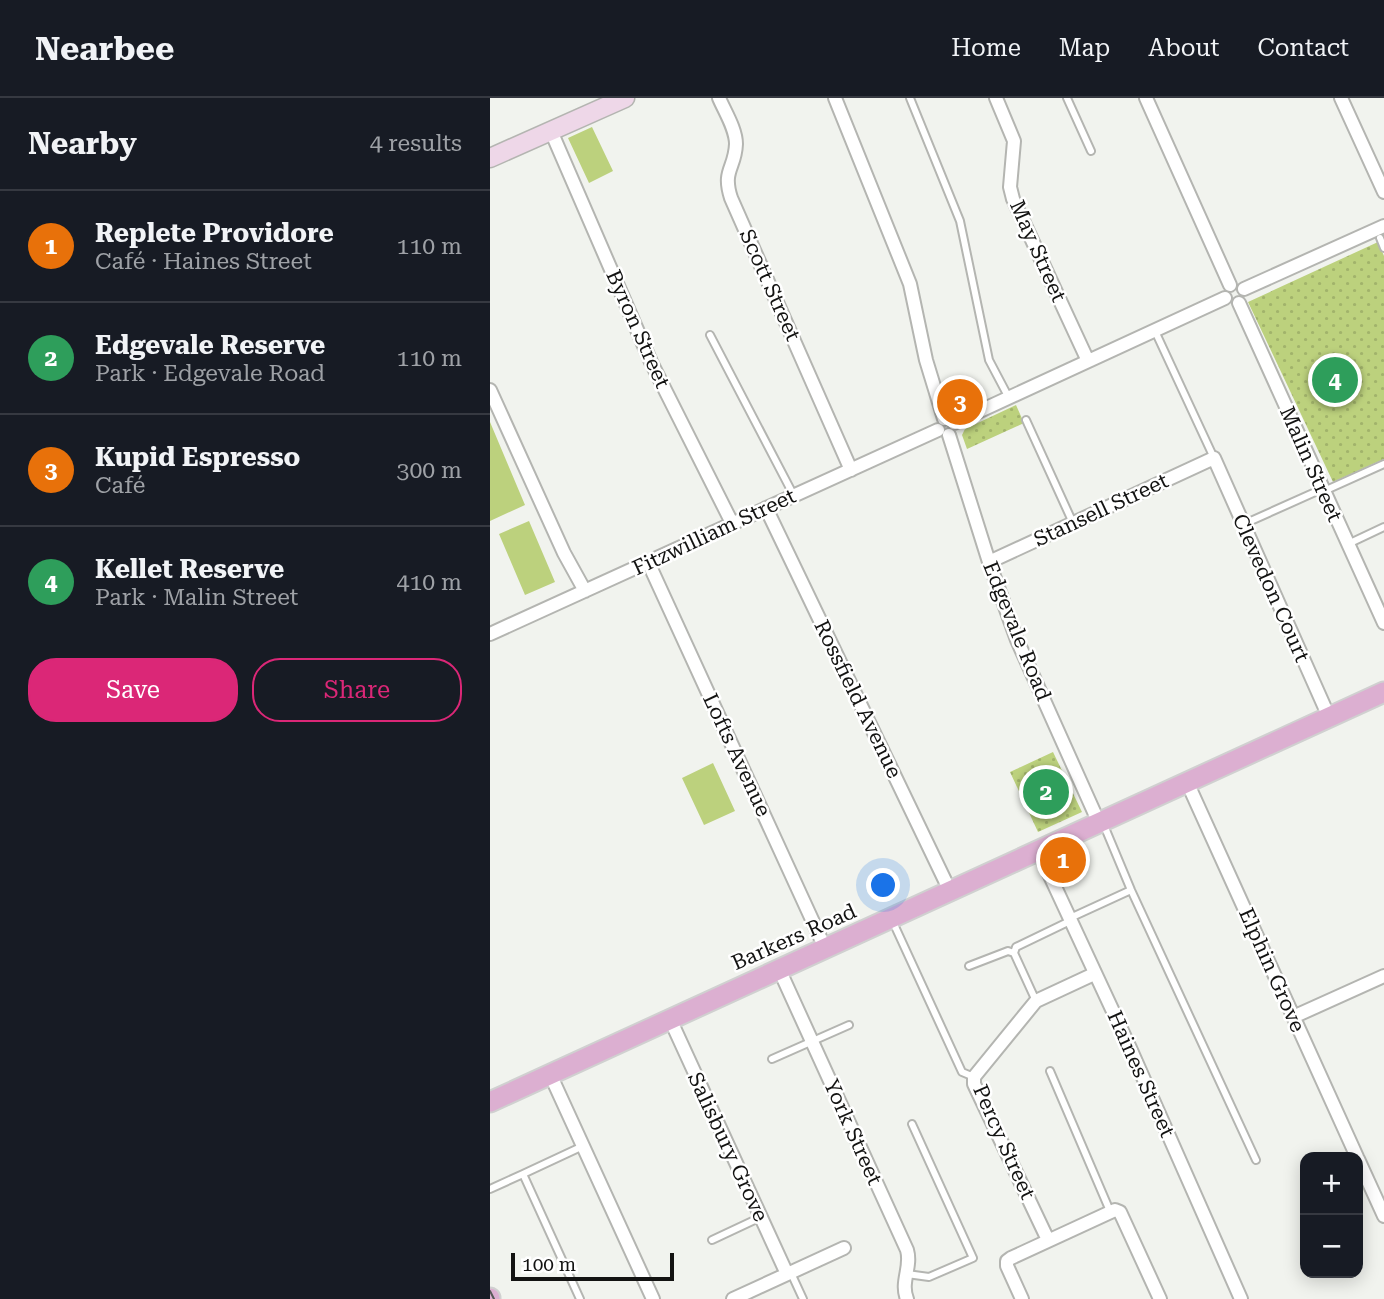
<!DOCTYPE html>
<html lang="en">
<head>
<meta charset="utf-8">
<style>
  :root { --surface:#171b24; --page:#20242c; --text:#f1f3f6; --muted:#9ea1a6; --line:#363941; --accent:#db2777 }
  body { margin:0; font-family:"Roboto Serif",serif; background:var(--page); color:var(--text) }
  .controls { position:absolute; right:21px; bottom:21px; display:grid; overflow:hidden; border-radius:14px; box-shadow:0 4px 18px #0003 }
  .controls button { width:63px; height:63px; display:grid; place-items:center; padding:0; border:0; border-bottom:2px solid var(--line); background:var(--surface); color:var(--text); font:35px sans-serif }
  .scale { position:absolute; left:21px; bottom:18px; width:163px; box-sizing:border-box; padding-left:7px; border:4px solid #131312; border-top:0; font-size:19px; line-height:24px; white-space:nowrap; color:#131312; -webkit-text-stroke:5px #fff; paint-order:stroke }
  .you { position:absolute; left:394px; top:788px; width:24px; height:24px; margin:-18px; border:5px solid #fff; border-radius:50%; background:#1a73e8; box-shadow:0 0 0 10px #1a73e833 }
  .badge { display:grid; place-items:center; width:46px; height:46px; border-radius:50%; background:var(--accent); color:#fff; font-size:23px; font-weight:700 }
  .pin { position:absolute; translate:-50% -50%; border:4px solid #fff; box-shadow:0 2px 7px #0006 }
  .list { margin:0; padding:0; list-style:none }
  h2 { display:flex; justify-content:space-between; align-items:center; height:91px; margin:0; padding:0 28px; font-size:30px }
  h2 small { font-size:23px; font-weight:400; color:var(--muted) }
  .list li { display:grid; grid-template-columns:46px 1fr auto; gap:21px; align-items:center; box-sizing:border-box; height:112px; padding:0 28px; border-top:2px solid var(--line) }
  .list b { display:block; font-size:26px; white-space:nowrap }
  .list p { margin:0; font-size:23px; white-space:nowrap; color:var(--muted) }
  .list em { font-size:23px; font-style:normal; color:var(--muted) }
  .actions { display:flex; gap:14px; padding:21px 28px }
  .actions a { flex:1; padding:16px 0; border:2px solid var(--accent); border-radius:28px; text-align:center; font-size:24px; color:var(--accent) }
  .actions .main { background:var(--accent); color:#fff }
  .map { position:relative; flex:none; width:894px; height:1201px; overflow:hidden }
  header { display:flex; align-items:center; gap:42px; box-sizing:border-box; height:98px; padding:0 35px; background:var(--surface); border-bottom:2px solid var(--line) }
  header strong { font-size:33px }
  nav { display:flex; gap:38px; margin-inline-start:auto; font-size:24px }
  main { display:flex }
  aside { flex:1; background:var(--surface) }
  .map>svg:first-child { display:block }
  .grass { fill:#bcd17d }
  .park { fill:url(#park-dots) }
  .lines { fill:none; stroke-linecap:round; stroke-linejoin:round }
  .lane-casing { stroke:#b4b5b1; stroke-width:10 }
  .street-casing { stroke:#b4b5b1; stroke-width:16 }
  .secondary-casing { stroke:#b4b5b1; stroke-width:21 }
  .primary-casing { stroke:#d0d0d0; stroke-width:23 }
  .lane { stroke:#fff; stroke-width:6 }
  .street { stroke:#fff; stroke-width:12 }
  .secondary { stroke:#eed7e8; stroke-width:18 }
  .primary { stroke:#dcafd1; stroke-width:19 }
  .tram { stroke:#575856; stroke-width:2 }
  .labels { text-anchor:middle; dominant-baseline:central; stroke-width:5; stroke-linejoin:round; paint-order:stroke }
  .street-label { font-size:21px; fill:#131312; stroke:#fff }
</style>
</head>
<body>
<header>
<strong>Nearbee</strong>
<nav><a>Home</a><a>Map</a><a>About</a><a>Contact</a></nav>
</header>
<main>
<aside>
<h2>Nearby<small>4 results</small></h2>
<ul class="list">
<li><span class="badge" style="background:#e8710a">1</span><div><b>Replete Providore</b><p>Café · Haines Street</p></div><em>110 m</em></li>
<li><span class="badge" style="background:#2e9e5b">2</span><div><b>Edgevale Reserve</b><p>Park · Edgevale Road</p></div><em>110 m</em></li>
<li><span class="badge" style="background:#e8710a">3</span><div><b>Kupid Espresso</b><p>Café</p></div><em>300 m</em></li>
<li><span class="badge" style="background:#2e9e5b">4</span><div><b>Kellet Reserve</b><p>Park · Malin Street</p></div><em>410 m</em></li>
</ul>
<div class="actions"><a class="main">Save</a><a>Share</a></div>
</aside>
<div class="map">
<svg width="894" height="1201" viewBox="0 0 894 1201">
  <defs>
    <pattern id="park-dots" width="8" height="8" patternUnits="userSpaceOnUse" patternTransform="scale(1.75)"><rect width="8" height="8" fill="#bcd17d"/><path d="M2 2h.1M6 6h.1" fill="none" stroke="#a1b36b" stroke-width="1.8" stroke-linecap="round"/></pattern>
  </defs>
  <rect width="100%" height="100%" fill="#f1f3ee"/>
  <path class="grass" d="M102 29 123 73 99 85 78 40Z
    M0 324 35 407 0 423Z
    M39 423 65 484 35 497 9 436Z
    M223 665 245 713 214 727 192 680Z"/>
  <path class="park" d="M888 144 894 158V361L843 384 758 204Z
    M526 307 534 325 477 351 472 337 475 331Z
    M563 654 592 714 548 734 520 674Z"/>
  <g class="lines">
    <defs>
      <path id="lane" d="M420 0 470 123 499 262 519 300
        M577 0 601 53
        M890 140 894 150
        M665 233 724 360
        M220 237 304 398
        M536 322 583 425
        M834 393 894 366
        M754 426 832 391
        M858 446 894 429
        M613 725 641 792 766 1062
        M580 820 641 792
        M402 822 472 974 484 979
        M479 868 518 853 524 855
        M546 903 524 855 526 849 580 823
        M282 961 359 927
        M560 973 620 1113
        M33 1076 93 1048
        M0 1091 33 1076 90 1201
        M222 1142 271 1119
        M301 1175 313 1201
        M417 1176 439 1179 483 1160 422 1026"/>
      <path id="street" d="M229 0C235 14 246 31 246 46 245 71 232 72 241 100L361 372
        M345 0 420 186 436 262 454 321
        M506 0 524 43 520 89 523 101 598 263
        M656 0 740 187
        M851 0 894 94
        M61 33 161 264 242 425
        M754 191 894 128
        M749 205 894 525
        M0 292 74 455 95 493
        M464 325 735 200
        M459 337 499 464 527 542 609 725
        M276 410 460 793
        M158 464 335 850
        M499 464 724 360 839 619
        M0 536 448 332
        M697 684 867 1059
        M548 752 640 950 751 1201
        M289 871 417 1152C422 1169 410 1184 417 1201
        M803 919 894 878
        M180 921 297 1176
        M60 976 163 1201
        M868 1061 894 1118
        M558 1142 484 986V979L546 903 604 876
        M243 1201 354 1150
        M532 1201 517 1168V1163L521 1160 625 1112 630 1114 670 1201"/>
      <path id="secondary" d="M0 60 135 0"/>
      <path id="primary" d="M0 1004 894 594
        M0 1200V1201"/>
    </defs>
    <use href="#lane" class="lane-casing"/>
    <use href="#street" class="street-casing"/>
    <use href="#secondary" class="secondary-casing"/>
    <use href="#primary" class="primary-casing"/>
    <use href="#lane" class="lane"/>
    <use href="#street" class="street"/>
    <use href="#secondary" class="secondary"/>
    <use href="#primary" class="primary"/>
    <path class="tram" d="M0 1193 4 1201"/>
  </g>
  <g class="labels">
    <g class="street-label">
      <text transform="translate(548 153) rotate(66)">May Street</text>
      <text transform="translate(280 187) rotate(66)">Scott Street</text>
      <text transform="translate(148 231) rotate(66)">Byron Street</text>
      <text transform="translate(821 366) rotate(66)">Malin Street</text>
      <text transform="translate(611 412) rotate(-25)">Stansell Street</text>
      <text transform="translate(224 434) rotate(-25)">Fitzwilliam Street</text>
      <text transform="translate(781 490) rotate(66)">Clevedon Court</text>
      <text transform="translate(527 533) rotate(68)">Edgevale Road</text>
      <text transform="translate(368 601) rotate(64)">Rossfield Avenue</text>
      <text transform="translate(247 657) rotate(65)">Lofts Avenue</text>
      <text transform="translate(304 839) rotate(-24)">Barkers Road</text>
      <text transform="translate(782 872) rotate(66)">Elphin Grove</text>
      <text transform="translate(651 976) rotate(66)">Haines Street</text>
      <text transform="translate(363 1034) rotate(66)">York Street</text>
      <text transform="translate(514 1044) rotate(66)">Percy Street</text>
      <text transform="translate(238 1049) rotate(65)">Salisbury Grove</text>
    </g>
  </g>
</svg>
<div class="controls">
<button>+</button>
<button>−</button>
</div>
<div class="scale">100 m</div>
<div class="you"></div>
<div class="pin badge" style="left:573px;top:762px;background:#e8710a">1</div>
<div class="pin badge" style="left:556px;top:694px;background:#2e9e5b">2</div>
<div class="pin badge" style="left:470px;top:304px;background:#e8710a">3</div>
<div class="pin badge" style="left:845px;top:282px;background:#2e9e5b">4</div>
</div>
</main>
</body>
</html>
